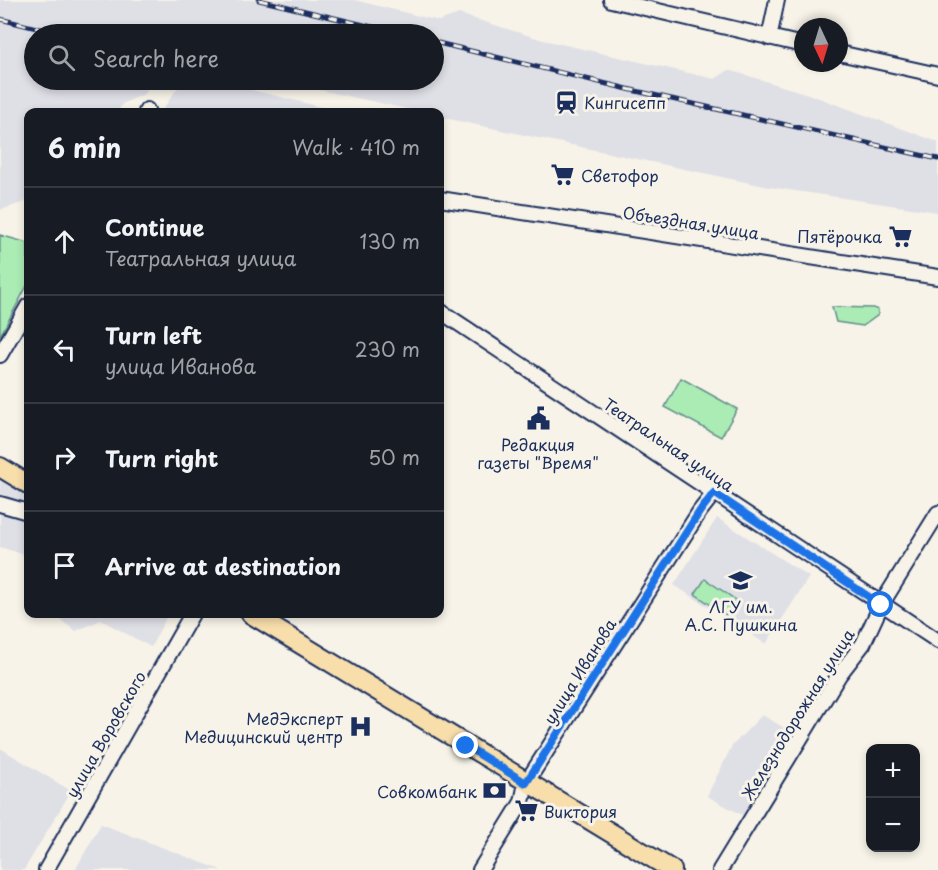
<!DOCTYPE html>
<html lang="en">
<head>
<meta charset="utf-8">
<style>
  :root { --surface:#171b24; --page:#20242c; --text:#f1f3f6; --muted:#9ea1a6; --line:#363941 }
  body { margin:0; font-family:"Playpen Sans",sans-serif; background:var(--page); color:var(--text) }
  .controls { position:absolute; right:18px; bottom:18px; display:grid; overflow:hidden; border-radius:12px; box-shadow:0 3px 9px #0003 }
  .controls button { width:54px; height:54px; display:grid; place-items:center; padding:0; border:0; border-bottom:2px solid var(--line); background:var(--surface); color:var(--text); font:30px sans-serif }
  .compass { position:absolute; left:794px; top:18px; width:54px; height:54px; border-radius:50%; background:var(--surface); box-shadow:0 3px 9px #0003; rotate:176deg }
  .stop { position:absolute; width:18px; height:18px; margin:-14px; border:4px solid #1a73e8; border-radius:50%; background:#fff }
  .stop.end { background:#1a73e8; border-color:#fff; box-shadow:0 2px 6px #0008 }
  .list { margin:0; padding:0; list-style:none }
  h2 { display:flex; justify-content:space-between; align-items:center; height:78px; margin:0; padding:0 24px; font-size:26px }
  h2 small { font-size:20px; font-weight:400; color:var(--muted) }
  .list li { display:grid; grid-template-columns:39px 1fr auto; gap:18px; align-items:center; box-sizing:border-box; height:108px; padding:0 24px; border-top:2px solid var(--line) }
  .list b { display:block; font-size:22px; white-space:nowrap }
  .list p { margin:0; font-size:20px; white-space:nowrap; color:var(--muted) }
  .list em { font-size:20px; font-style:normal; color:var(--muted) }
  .icon { flex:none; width:33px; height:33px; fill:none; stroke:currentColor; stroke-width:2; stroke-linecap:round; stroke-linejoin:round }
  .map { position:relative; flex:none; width:938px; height:870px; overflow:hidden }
  .search { position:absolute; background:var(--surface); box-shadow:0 3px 9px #0003; left:24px; top:24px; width:420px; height:66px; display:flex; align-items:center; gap:15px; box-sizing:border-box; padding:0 21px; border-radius:33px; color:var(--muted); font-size:22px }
  .panel { position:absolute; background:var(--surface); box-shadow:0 3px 9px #0003; left:24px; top:108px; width:420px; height:510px; border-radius:12px }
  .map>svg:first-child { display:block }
  .built { fill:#dfdfe6 }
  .green { fill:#abecb5; stroke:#638e8a; stroke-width:1.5 }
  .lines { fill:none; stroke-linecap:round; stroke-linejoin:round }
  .minor-casing { stroke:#1b2f5e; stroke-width:18 }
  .major-casing { stroke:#1b2f5e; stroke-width:22 }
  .minor { stroke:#f7f3e8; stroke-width:14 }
  .major { stroke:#f8deab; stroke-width:18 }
  .rail-casing { stroke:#1b2f5e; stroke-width:5 }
  .rail { stroke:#f7f3e8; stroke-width:3; stroke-dasharray:9; stroke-linecap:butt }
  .route { stroke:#1a73e8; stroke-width:8 }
  .labels { text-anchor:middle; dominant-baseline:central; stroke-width:6; stroke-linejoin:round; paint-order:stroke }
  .poi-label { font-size:16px; fill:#1b2f5e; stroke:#f7f3e8; text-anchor:start }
  .street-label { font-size:16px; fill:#1b2f5e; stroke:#f7f3e8 }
</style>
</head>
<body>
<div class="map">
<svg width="938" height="870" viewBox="0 0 938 870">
  <rect width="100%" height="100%" fill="#f7f3e8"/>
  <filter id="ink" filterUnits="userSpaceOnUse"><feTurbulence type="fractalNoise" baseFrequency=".0167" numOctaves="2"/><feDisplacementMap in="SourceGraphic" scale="12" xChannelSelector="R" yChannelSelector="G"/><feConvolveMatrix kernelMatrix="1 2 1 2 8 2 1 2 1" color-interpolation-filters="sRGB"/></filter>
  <g filter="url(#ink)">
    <path class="built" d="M0 0H354L439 21 459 14 543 40 715 79 729 70 808 94 938 142V212L769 187 440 117V112H421L274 80H434V34H34V80H150L146 93 122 104 118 112H28V201L0 210Z
      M183 80H212L341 112H161Z
      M0 467 28 490V556L0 547Z
      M717 518 809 577 766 644 674 585Z
      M52 614H168L151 647 101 620 76 631Z
      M762 715 797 735 746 817 707 796 732 746Z
      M0 748 71 791 24 870H0Z
      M101 824 221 870H75Z"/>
    <path class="green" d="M0 235 28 243V284L0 336Z
      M832 307 873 308 878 310V315L863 326 836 322Z
      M681 378 737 409 721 437 665 407Z
      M705 579 736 600 726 615 695 594Z"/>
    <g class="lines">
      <defs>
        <path id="minor" d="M611 0 803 45
          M769 38 777 0
          M839 53 938 75
          M146 112 147 110
          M440 199 938 277
          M440 311 938 641
          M0 355 28 306
          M0 504 28 512
          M46 870 192 614
          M480 870 522 802 526 783 700 511 714 493
          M720 870 839 675 863 644 881 605 938 513"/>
        <path id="major" d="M0 467 28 484
          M251 614 672 870"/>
      </defs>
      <use href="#minor" class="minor-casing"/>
      <use href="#major" class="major-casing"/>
      <use href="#minor" class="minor"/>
      <use href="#major" class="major"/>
      <defs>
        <path id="rail" d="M259 0 402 34
          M0 19 61 34
          M434 42 636 91 938 159"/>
      </defs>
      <use href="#rail" class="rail-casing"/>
      <use href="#rail" class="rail"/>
    </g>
  </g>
  <g class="lines" filter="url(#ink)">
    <path class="route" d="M466 746 526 783 700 511 714 493 881 605"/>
  </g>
  <defs>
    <symbol id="station-bare" viewBox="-9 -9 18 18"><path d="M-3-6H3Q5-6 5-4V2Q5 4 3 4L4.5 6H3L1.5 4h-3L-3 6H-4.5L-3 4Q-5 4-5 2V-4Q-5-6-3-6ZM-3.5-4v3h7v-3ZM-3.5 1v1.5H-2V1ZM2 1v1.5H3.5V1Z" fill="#1b2f5e" stroke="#f7f3e8" stroke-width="2.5" paint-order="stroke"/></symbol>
    <symbol id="supermarket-bare" viewBox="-9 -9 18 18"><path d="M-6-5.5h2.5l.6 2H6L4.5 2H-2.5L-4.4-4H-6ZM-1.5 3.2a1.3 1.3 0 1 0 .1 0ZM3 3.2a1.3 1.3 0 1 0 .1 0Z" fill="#1b2f5e" stroke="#f7f3e8" stroke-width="2.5" paint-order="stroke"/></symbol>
    <symbol id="civic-bare" viewBox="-9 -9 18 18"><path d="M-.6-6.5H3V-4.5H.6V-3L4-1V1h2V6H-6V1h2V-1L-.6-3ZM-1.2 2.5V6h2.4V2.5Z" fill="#1b2f5e" stroke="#f7f3e8" stroke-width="2.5" paint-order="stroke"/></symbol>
    <symbol id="university-bare" viewBox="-9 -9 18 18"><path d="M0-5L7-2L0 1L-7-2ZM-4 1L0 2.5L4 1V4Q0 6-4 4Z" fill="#1b2f5e" stroke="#f7f3e8" stroke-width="2.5" paint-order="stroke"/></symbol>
    <symbol id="hospital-bare" viewBox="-9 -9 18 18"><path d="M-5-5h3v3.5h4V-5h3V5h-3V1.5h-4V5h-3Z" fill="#1b2f5e" stroke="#f7f3e8" stroke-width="2.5" paint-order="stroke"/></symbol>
    <symbol id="bank-bare" viewBox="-9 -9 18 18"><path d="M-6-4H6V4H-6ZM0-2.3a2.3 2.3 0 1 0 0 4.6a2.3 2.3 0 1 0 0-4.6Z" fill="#1b2f5e" stroke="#f7f3e8" stroke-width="2.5" paint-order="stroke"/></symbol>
  </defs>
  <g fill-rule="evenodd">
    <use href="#station-bare" x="550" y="86" width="33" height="33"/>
    <use href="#supermarket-bare" x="546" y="158" width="33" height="33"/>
    <use href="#supermarket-bare" x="884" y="220" width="33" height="33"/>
    <use href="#civic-bare" x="522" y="402" width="33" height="33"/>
    <use href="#university-bare" x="724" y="564" width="33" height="33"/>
    <use href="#hospital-bare" x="344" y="710" width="33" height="33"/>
    <use href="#bank-bare" x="478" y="774" width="33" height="33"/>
    <use href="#supermarket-bare" x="510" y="794" width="33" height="33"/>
  </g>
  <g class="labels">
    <g class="poi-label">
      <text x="584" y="102">Кингисепп</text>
      <text x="581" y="175">Светофор</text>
      <text x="882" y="236" text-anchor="end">Пятёрочка</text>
      <text x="538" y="444" text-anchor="middle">Редакция<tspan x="538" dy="18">газеты "Время"</tspan></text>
      <text x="741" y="606" text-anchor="middle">ЛГУ им.<tspan x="741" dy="18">А.С. Пушкина</tspan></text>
      <text x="343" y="718" text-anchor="end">МедЭксперт<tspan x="343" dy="18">Медицинский центр</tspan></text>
      <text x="477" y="791" text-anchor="end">Совкомбанк</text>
      <text x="544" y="811">Виктория</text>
    </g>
    <g class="street-label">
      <text transform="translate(691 222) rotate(9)">Объездная улица</text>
      <text transform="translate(669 444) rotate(34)">Театральная улица</text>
      <text transform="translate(579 671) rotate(-58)">улица Иванова</text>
      <text transform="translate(797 714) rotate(-58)">Железнодорожная улица</text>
      <text transform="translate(105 734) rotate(-60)">улица Воровского</text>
    </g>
  </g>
</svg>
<div class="controls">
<button>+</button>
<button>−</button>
</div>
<svg class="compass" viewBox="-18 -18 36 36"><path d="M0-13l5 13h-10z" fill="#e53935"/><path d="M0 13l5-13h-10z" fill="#9ea1a6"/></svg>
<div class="stop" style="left:881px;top:605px"></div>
<div class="stop end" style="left:466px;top:746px"></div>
<div class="search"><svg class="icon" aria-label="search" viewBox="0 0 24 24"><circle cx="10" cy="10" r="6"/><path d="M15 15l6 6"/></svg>Search here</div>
<section class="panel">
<h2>6 min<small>Walk · 410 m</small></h2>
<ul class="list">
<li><svg class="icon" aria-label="ahead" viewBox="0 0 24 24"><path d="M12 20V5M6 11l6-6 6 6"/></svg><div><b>Continue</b><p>Театральная улица</p></div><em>130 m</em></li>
<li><svg class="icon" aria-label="left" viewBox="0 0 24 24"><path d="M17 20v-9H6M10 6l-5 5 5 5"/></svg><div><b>Turn left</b><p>улица Иванова</p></div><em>230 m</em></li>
<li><svg class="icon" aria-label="right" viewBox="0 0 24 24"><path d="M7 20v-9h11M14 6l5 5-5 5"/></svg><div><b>Turn right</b></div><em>50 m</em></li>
<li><svg class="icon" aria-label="arrive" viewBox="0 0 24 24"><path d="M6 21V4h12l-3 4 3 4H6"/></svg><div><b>Arrive at destination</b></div></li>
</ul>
</section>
</div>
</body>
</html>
